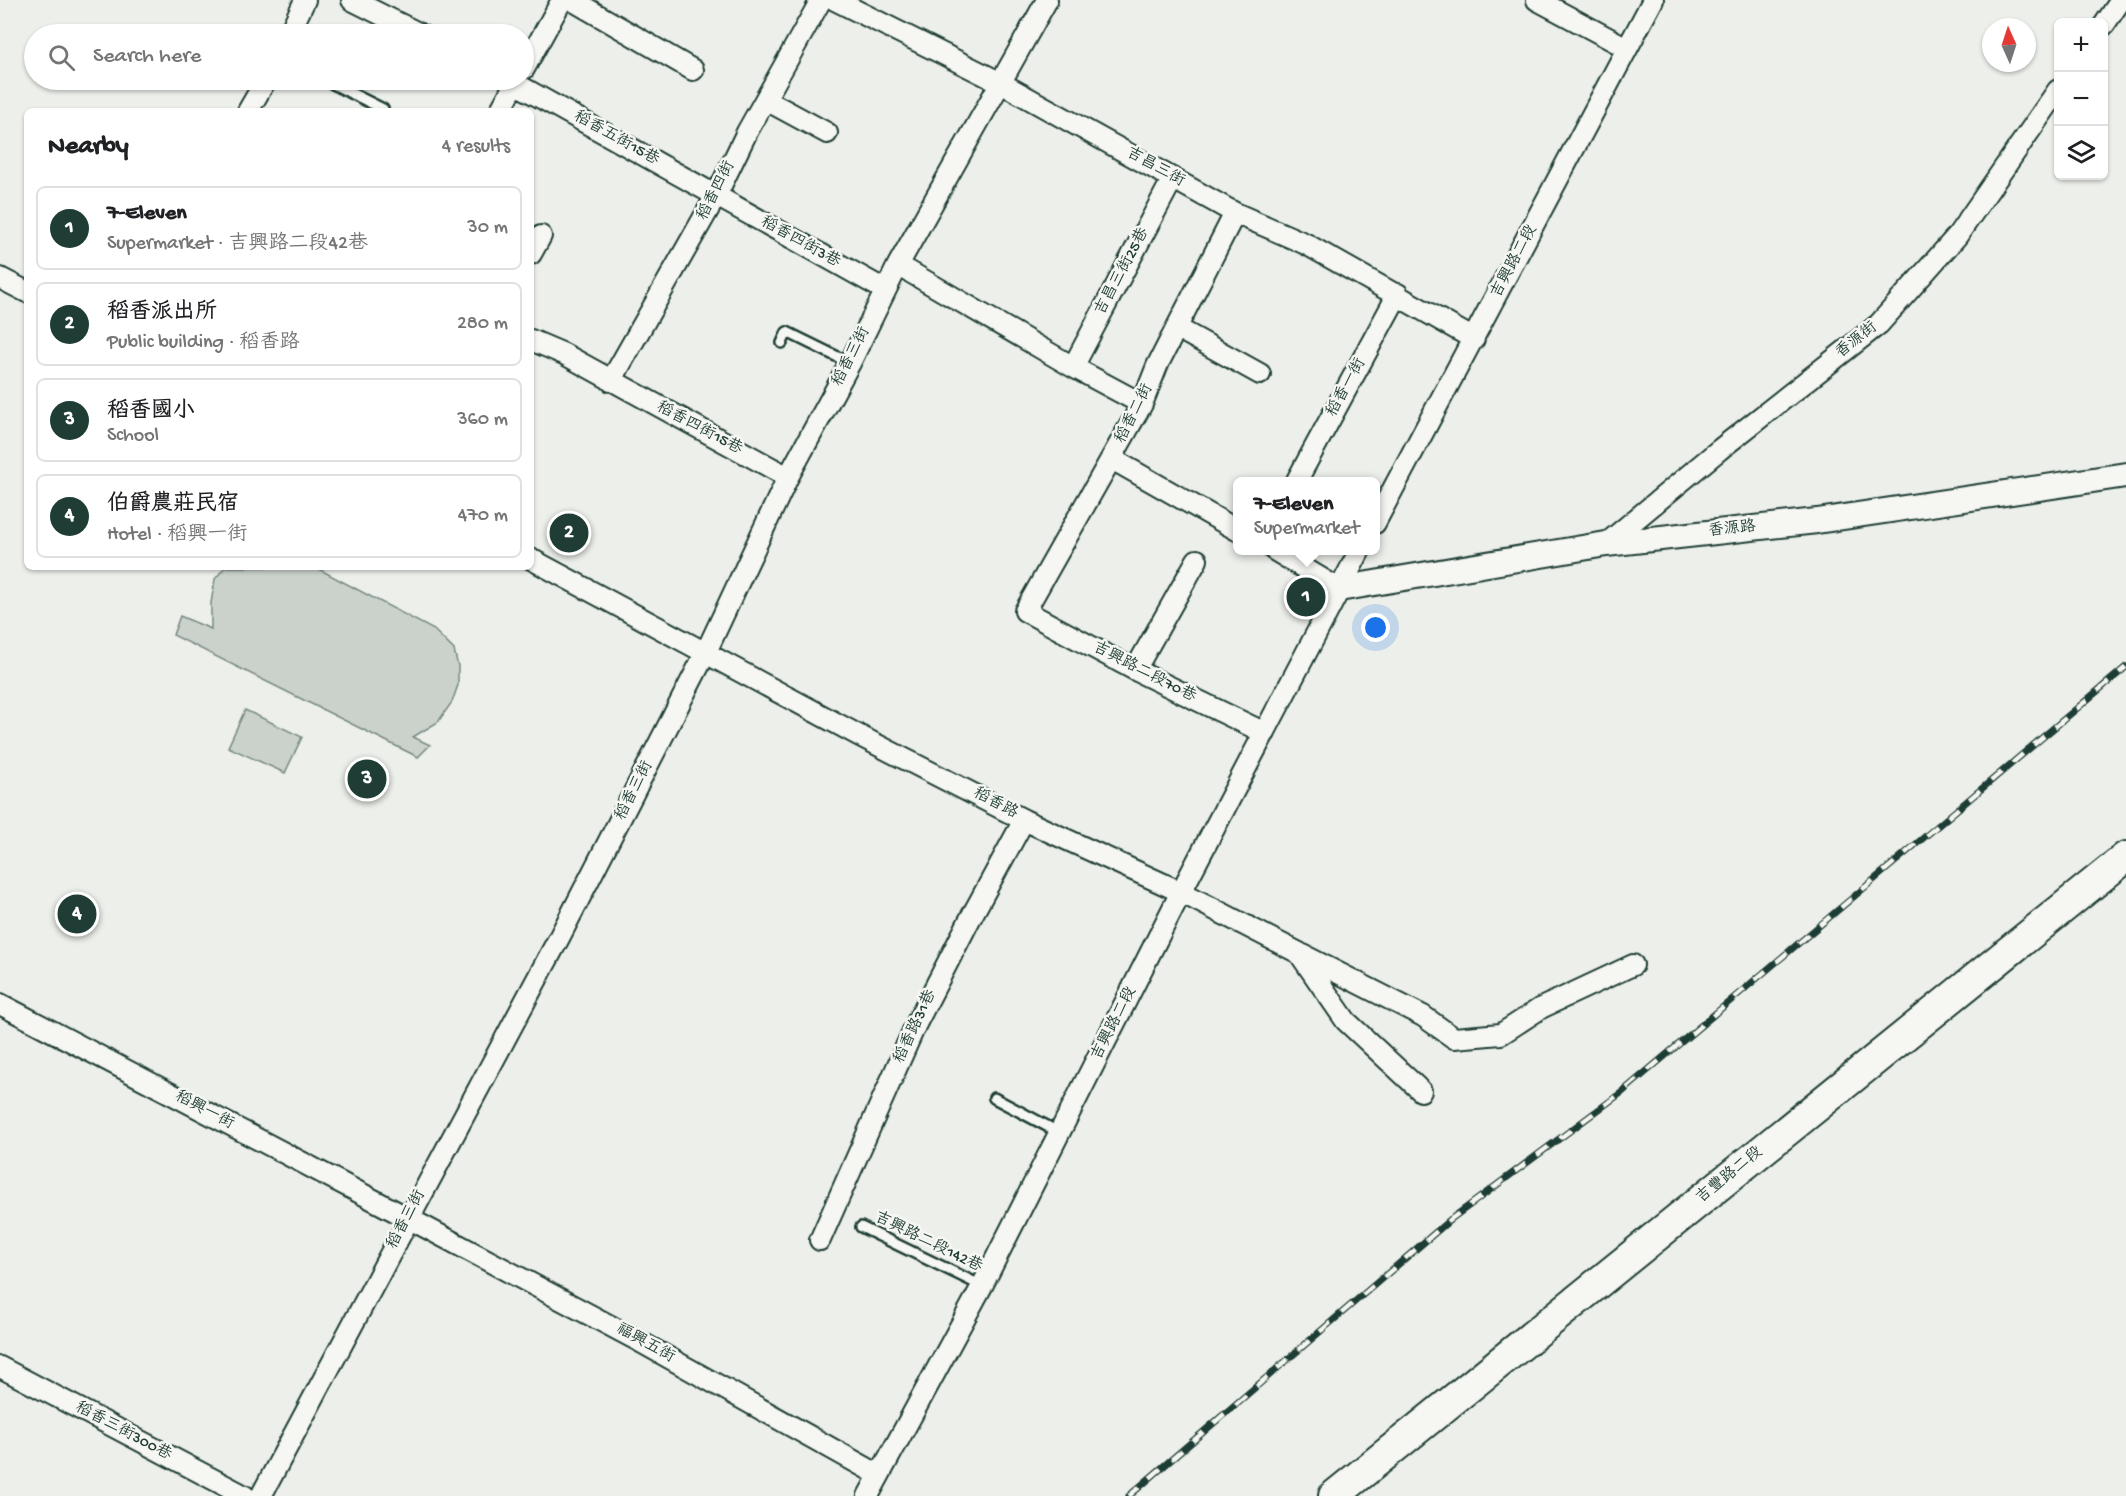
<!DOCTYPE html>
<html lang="en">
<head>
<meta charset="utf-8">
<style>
  :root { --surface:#fff; --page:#f2f2f2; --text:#202124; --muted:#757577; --line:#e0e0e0; --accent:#1f3d34 }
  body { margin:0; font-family:"Gochi Hand","LXGW WenKai TC",sans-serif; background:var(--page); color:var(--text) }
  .controls { position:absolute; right:18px; top:18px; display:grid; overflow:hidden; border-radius:9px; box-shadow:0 2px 4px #0004 }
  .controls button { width:54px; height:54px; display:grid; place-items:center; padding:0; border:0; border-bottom:2px solid var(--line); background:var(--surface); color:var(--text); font:30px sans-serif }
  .compass { position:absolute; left:1982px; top:18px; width:54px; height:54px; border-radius:50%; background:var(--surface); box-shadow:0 2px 4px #0004; rotate:357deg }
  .you { position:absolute; left:1376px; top:628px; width:21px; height:21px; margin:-15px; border:4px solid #fff; border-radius:50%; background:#1a73e8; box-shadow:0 0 0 9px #1a73e833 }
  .badge { display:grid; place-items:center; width:39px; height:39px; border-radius:50%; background:var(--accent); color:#fff; font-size:20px; font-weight:700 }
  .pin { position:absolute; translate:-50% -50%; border:3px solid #fff; box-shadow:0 2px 6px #0006 }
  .popup { position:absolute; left:1233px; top:477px; width:147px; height:78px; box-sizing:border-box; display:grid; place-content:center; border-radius:9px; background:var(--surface); filter:drop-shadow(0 2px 4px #0005); font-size:20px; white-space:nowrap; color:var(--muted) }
  .popup b { font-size:22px; color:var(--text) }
  .popup::after { content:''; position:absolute; left:50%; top:100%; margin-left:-12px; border:12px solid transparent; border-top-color:var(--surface) }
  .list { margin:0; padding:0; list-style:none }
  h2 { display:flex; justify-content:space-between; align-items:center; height:78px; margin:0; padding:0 24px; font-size:26px }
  h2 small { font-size:20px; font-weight:400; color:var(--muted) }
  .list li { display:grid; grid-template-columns:39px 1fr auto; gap:18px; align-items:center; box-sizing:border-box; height:84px; margin:0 12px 12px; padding:0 12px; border:2px solid var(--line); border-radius:9px }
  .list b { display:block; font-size:22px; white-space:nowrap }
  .list p { margin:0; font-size:20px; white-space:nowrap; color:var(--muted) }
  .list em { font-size:20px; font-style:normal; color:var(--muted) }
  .icon { flex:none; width:33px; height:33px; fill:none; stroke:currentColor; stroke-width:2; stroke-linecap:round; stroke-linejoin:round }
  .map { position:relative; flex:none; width:2126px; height:1496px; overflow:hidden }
  .search { position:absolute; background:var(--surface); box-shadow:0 2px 4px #0004; left:24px; top:24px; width:510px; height:66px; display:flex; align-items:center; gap:15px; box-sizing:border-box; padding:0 21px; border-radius:33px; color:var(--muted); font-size:22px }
  .panel { position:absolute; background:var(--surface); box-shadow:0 2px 4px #0004; left:24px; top:108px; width:510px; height:462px; border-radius:9px }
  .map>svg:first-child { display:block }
  .green { fill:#cbd2cc; stroke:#758880; stroke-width:1.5 }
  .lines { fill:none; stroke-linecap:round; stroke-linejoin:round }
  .service-casing { stroke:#1f3d34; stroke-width:14 }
  .minor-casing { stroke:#1f3d34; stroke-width:24 }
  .tertiary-casing { stroke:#1f3d34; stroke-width:28 }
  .primary-casing { stroke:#1f3d34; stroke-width:34 }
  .service { stroke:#f6f6f2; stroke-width:9 }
  .minor { stroke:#f6f6f2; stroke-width:20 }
  .tertiary { stroke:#f6f6f2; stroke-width:24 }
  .primary { stroke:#f6f6f2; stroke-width:30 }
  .rail-casing { stroke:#1f3d34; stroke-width:7 }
  .rail { stroke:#f6f6f2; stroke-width:4.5; stroke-dasharray:14; stroke-linecap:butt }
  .labels { text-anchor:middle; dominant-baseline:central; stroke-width:5; stroke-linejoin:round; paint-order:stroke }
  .street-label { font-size:16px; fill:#1f3d34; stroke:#f6f6f2 }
</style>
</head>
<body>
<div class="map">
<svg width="2126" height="1496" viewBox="0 0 2126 1496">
  <rect width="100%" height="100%" fill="#edefea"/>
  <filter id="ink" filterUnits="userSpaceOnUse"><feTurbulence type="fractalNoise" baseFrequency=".0167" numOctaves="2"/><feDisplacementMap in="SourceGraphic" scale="12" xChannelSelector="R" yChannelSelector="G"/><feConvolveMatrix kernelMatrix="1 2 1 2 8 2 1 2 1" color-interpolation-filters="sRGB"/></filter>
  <g filter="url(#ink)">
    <path class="green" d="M225 567H315L434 630 454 650 458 666V685L452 702 438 722 413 737 430 745 418 757 173 635 180 616 211 629V603L215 579Z
      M245 710 302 737 285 773 228 747Z"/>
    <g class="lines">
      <defs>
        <path id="service" d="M325 80 383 109
          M782 343 787 332 850 363
          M994 1098 1060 1133
          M861 1227 982 1286"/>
        <path id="minor" d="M352 0 420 34
          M572 0 693 70
          M835 0 1001 83 1235 213 1306 244 1474 339
          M1537 0 1627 48
          M2104 25 2121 0
          M289 34 305 0
          M524 69 562 0
          M509 80 885 290
          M766 100 827 133
          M248 111 266 80
          M500 111 517 80
          M1235 213 1157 366 1142 404 1025 611 1135 670 1265 733
          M531 254 541 236
          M898 265 1073 367 1142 404
          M0 278 27 292
          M1177 328 1260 374
          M531 340 564 354 788 477
          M1073 367 1173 178
          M611 381 716 196 747 132 821 0
          M1112 459 1237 530
          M1296 482 1398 294
          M1375 523 1653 0
          M1606 544 1719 450 1879 324 1957 236 2058 90
          M1274 550 1339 589
          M531 559 860 736 1024 820 1181 892 1299 953 1346 1021 1421 1091
          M1135 670 1197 560
          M1303 955 1423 1016 1454 1038 1501 1034 1541 1008 1633 965
          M0 1004 408 1218 637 1340 879 1475
          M820 1240 916 1024 969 921 1024 820
          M0 1367 245 1496
          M261 1496 560 936 706 652 788 477 850 363 898 265 1047 0
          M868 1496 982 1286 1181 892 1360 550"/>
        <path id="tertiary" d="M1339 589 1606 544 1817 521 2126 475"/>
        <path id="primary" d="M1334 1496 2126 857"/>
      </defs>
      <use href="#service" class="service-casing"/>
      <use href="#minor" class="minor-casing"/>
      <use href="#tertiary" class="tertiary-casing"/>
      <use href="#primary" class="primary-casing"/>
      <use href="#service" class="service"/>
      <use href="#minor" class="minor"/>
      <use href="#tertiary" class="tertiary"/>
      <use href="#primary" class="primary"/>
      <defs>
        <path id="rail" d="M1129 1496 1451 1219 1621 1093 2126 667"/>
      </defs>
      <use href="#rail" class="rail-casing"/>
      <use href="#rail" class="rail"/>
    </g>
  </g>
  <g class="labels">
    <g class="street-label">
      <text transform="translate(616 139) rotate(29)">稻香五街15巷</text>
      <text transform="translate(1155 168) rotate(29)">吉昌三街</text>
      <text transform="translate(717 191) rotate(-63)">稻香四街</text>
      <text transform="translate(800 243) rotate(29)">稻香四街3巷</text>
      <text transform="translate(1515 262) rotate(-62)">吉興路二段</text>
      <text transform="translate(1123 272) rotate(-62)">吉昌三街25巷</text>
      <text transform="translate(1857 341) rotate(-38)">香源街</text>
      <text transform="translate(852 357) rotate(-63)">稻香三街</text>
      <text transform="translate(1347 388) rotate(-61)">稻香一街</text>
      <text transform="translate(1135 414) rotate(-63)">稻香二街</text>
      <text transform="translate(699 429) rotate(28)">稻香四街15巷</text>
      <text transform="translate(1732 530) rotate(-6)">香源路</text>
      <text transform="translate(1144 673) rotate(27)">吉興路二段70巷</text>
      <text transform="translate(635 791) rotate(-63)">稻香三街</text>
      <text transform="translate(995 804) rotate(28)">稻香路</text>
      <text transform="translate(1115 1024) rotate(-63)">吉興路二段</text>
      <text transform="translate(916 1027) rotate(-65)">稻香路31巷</text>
      <text transform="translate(204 1111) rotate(28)">稻興一街</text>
      <text transform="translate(1730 1176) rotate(-39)">吉豐路二段</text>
      <text transform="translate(407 1220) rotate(-62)">稻香三街</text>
      <text transform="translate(928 1243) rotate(26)">吉興路二段142巷</text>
      <text transform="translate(645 1344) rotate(29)">福興五街</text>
      <text transform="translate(123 1432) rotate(28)">稻香三街300巷</text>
    </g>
  </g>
</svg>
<div class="controls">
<button>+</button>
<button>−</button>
<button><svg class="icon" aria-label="layers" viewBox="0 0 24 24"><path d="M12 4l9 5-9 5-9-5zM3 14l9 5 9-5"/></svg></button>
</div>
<svg class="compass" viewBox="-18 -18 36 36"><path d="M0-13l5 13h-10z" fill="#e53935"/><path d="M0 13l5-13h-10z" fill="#757577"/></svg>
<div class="you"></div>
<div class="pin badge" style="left:1306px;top:597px">1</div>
<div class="popup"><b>7-Eleven</b>Supermarket</div>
<div class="pin badge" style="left:569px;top:533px">2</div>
<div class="pin badge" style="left:367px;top:779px">3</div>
<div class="pin badge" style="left:77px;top:914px">4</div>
<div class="search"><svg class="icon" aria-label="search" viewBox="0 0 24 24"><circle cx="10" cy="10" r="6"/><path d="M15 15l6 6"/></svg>Search here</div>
<section class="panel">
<h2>Nearby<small>4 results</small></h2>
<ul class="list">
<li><span class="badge">1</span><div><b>7-Eleven</b><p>Supermarket · 吉興路二段42巷</p></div><em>30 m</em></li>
<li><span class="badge">2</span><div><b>稻香派出所</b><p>Public building · 稻香路</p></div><em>280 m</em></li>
<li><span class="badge">3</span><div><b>稻香國小</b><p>School</p></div><em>360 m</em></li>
<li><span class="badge">4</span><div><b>伯爵農莊民宿</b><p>Hotel · 稻興一街</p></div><em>470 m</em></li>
</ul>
</section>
</div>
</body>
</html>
